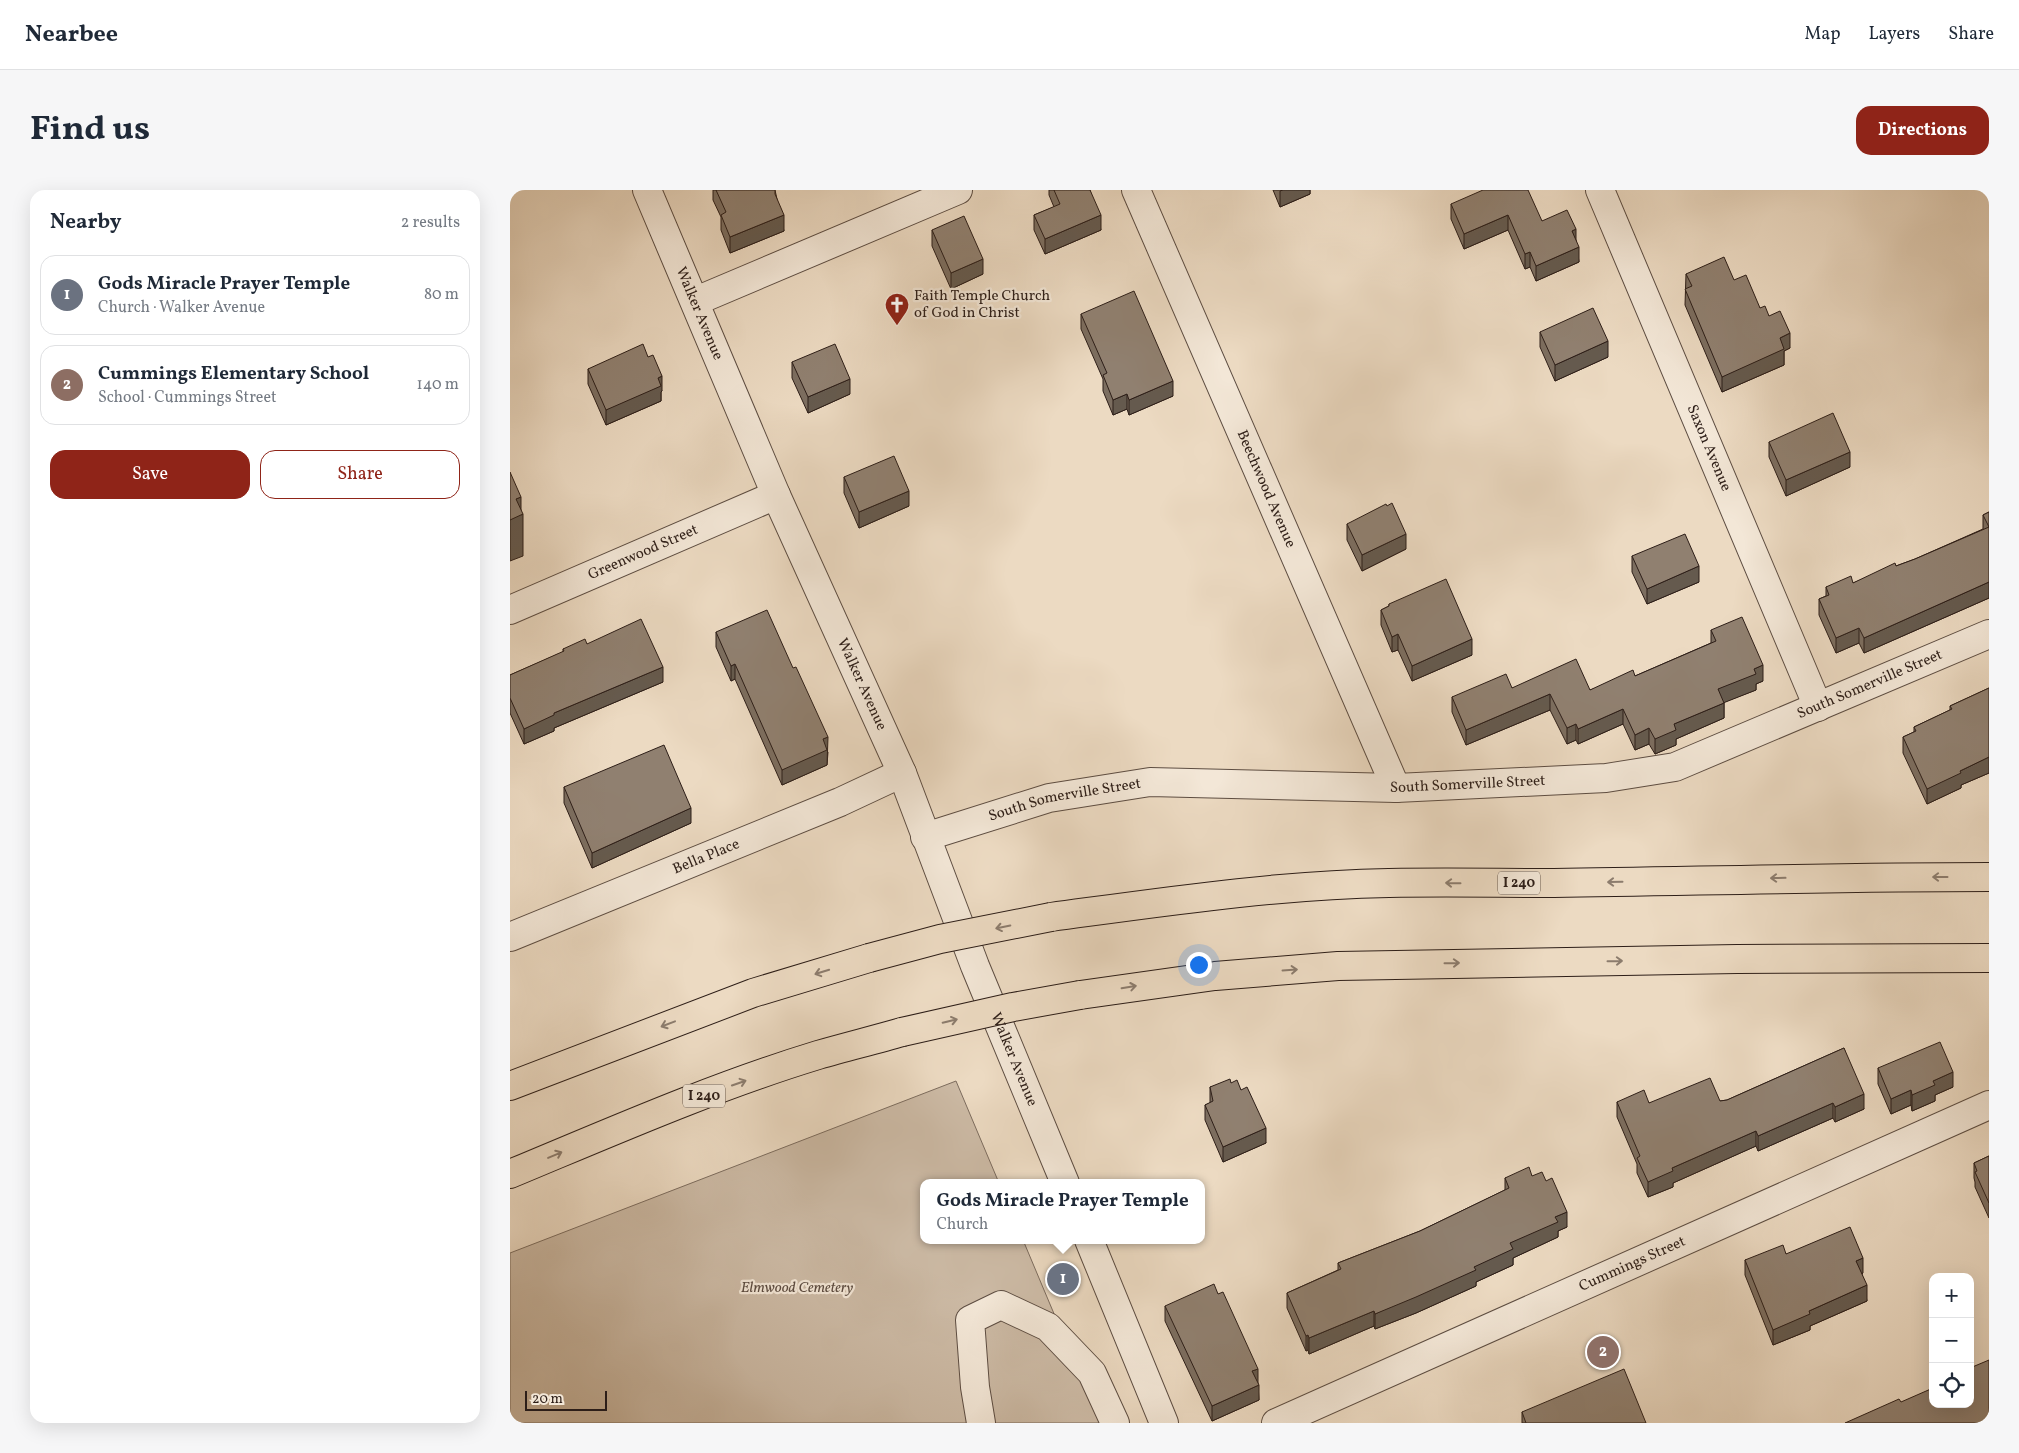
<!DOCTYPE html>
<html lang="en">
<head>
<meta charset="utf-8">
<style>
  :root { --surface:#fff; --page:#f6f6f7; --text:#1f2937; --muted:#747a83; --line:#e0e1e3; --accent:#8f2418 }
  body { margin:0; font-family:Vollkorn,serif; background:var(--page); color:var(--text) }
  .controls { position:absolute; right:15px; bottom:15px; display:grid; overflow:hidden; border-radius:10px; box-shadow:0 5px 20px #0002 }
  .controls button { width:45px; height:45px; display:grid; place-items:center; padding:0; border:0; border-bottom:1px solid var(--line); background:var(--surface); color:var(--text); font:25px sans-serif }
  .scale { position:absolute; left:15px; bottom:12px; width:82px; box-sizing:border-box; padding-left:5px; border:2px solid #2d1e18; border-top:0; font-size:14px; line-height:18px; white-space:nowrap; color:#2d1e18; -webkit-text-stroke:4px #f3e7d7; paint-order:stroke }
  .you { position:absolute; left:688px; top:774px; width:18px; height:18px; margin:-12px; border:4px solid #fff; border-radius:50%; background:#1a73e8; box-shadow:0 0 0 8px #1a73e833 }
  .badge { display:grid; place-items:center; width:32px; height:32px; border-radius:50%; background:var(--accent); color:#fff; font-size:16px; font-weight:700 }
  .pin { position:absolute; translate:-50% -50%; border:2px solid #fff; box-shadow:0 1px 5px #0006 }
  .popup { position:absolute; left:410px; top:989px; width:285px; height:65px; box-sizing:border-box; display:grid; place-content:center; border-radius:10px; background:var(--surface); filter:drop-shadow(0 1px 4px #0005); font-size:16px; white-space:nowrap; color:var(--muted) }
  .popup b { font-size:19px; color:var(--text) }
  .popup::after { content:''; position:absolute; left:50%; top:100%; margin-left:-10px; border:10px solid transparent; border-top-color:var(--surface) }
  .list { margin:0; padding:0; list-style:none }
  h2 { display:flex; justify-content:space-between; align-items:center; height:65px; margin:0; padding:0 20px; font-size:21px }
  h2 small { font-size:16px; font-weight:400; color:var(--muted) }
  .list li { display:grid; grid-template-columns:32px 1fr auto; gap:15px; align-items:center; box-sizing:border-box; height:80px; margin:0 10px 10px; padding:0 10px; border:1px solid var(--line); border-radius:15px }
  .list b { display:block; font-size:19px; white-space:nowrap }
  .list p { margin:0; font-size:16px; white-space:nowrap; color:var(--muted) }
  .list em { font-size:16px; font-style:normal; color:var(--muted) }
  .actions { display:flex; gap:10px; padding:15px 20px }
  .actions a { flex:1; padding:11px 0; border:1px solid var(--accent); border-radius:15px; text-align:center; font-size:18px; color:var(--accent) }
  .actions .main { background:var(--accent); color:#fff }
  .icon { flex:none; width:28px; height:28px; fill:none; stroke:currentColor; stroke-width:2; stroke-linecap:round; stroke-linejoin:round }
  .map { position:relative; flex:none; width:1479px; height:1233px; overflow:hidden; border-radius:15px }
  header { display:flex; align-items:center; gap:30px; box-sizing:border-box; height:70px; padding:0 25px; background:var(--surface); border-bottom:1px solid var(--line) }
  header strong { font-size:24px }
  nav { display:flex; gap:28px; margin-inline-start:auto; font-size:18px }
  .intro { display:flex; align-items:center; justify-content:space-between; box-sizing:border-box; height:120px; padding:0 30px }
  h1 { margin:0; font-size:35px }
  .button { padding:12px 22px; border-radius:15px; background:var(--accent); color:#fff; font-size:18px; font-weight:700 }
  main { display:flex; gap:30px; padding:0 30px }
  aside { flex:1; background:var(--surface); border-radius:15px; box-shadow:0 5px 20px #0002 }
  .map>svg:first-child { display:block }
  .green { fill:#ccbaa5; stroke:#7c6c5e }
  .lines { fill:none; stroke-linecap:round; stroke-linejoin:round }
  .minor-casing { stroke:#5d4d42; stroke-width:30 }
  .highway-casing { stroke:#2d1e18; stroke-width:30 }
  .minor { stroke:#f3e7d7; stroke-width:28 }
  .highway { stroke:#ecdac2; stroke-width:28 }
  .highway-bridge-casing { stroke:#2d1e18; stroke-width:30; stroke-linecap:butt }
  .highway-bridge { stroke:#ecdac2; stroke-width:28 }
  .wall { fill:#7c6e60; stroke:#2d1e18 }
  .shaded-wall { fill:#655a4e; stroke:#2d1e18 }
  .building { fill:#908070; stroke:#2d1e18 }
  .oneway { stroke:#8c7c6d }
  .labels { text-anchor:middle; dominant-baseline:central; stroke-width:4.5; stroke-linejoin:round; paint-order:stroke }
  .shield { fill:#f3e7d7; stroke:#685a51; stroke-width:1 }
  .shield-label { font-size:14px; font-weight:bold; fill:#2d1e18 }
  .poi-label { font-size:15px; fill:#2d1e18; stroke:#f3e7d7; text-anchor:start }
  .street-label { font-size:15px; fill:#2d1e18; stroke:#f3e7d7 }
  .park-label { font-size:15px; font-style:italic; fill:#5d4d42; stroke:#f3e7d7 }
</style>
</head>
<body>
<header>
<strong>Nearbee</strong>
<nav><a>Map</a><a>Layers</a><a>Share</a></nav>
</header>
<div class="intro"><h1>Find us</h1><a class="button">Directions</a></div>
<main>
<aside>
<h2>Nearby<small>2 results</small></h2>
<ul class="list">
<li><span class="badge" style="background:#6b7280">1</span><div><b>Gods Miracle Prayer Temple</b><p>Church · Walker Avenue</p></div><em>80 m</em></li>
<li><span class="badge" style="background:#8d6e63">2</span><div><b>Cummings Elementary School</b><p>School · Cummings Street</p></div><em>140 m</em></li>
</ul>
<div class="actions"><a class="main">Save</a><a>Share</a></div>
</aside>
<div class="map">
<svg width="1479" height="1233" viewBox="0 0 1479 1233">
  <rect width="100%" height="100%" fill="#ecdac2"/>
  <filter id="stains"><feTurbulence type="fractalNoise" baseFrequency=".004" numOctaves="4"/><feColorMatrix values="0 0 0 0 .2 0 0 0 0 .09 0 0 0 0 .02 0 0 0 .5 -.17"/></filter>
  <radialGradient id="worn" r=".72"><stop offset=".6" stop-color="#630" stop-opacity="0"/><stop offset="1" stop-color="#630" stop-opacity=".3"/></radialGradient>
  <path class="green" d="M446 891 489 993H414V1050H513L590 1233H0V1063Z"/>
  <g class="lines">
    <defs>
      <g id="minor">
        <path id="s1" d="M137 0 266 305 392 583 465 776 555 993"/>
        <path id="s2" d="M626 0 886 598"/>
        <path id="s3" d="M1090 0 1308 517"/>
        <path d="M186 111 448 0"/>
        <path id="s4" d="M0 420 266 305"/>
        <path id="s5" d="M415 647 539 608 640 592 886 598 1096 588 1165 577 1479 444"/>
        <path id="s6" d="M0 747 330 612 392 583"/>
        <path d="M579 1050 654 1233"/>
        <path d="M471 1233 465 1197 460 1130 491 1115 538 1137 582 1183 605 1233"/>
        <path id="s7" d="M766 1233 1479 915"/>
      </g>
      <path id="highway" d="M541 727C653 712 766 695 879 693 934 692 989 693 1044 693 1189 691 1334 687 1479 687
        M570 805 705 786 828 776 1227 769 1479 768
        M0 896 243 803 359 768
        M0 984C101 942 203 897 308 865 336 857 364 850 392 842"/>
    </defs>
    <use href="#minor" class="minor-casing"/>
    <use href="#highway" class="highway-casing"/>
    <use href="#minor" class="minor"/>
    <use href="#highway" class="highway"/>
    <defs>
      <path id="highway-bridge" d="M359 768 430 749 541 727
        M392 842 503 817 570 805"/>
    </defs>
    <use href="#highway-bridge" class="highway-bridge-casing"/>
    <use href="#highway-bridge" class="highway-bridge"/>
  </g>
  <path class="wall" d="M203 0H265L274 41 220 63 211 40V27L203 10Z
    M539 0H580L591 40 535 64 524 40V25L544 17 539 5Z
    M763 0H800V4L770 17Z
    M941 14 1032 31 1066 50 1069 72 1026 91 1020 77 1015 79 998 40 954 59 941 29Z
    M422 40 473 84 441 99 422 56Z
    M1176 84 1250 118 1259 126 1280 158 1274 161V175L1212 202 1175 115Z
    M571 124 663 206 619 225 617 219 603 225 593 201V189L571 139Z
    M1030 142 1098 167 1045 191 1030 157Z
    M138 167 152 201 151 202V211L96 235 78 194V179Z
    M282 172 340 204 298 223 282 188Z
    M1259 252 1340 277 1276 306 1259 267Z
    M334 287 399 316 349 338 334 303Z
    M1479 322V408L1354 463 1349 453 1326 463 1309 425V409L1316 406V397L1343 393 1386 376 1405 369 1473 339V325Z
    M837 334 896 359 852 381 837 350Z
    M1122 366 1189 392 1137 414 1122 382Z
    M879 414 962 465 902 491 888 460 882 462 871 435V420L879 416Z
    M1201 440 1253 491 1246 494V500L1214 512V528L1166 549V555L1145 564 1139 554 1125 560 1113 534 1068 554 1066 550 1057 554 1040 520 956 555 942 522V507L1002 498 1080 500 1125 486 1201 453Z
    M206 442 318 562 317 575 272 595 225 489 221 491 206 457Z
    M77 454 153 492 44 538V541L14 554 0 523V485L53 462V459Z
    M1479 498V583L1451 595V598L1417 614 1393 563V547L1404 542V537L1440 520V516Z
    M54 597 181 633 82 678 54 613Z
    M1334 858 1354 919 1325 932 1323 928 1248 961 1246 956 1163 993V997L1138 1007 1127 983V974L1107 927V912L1139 913 1210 911 1217 910Z
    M1368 878 1443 897 1425 905V911L1402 921 1401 915 1381 924 1368 894Z
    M721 893 731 900 756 953 713 972 695 930V915L700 913V897Z
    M1479 966V1028L1465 997V992L1464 988V973Z
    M1022 986 1057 1037 1048 1041V1047L1003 1068V1075L966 1092V1096L906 1123 865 1139 864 1136 799 1164 798 1160 796 1161 777 1118V1103L828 1080V1073L910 1041 995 1000V988Z
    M1276 1064 1353 1083 1352 1084 1357 1111 1300 1136V1140L1263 1155 1235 1085V1070Z
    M655 1116 748 1194 749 1210 702 1231 655 1131Z
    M1012 1222 1136 1233H1012Z"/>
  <path class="shaded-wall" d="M773 0H800V4L770 17V1Z
    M274 25V41L220 63V47Z
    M591 25V40L535 64V49Z
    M998 25V40L954 59V44Z
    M1066 39V54L1062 41Z
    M1069 57V72L1026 91V76Z
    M1020 62V77L1015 79V64Z
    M473 69V84L441 99V83Z
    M1280 143V158L1274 161V175L1212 202V187L1270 148Z
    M1098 151V167L1045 191V175Z
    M152 186V201L151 202V211L96 235V220Z
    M340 189V204L298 223V207Z
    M663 191V206L619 225V210Z
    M617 204V219L603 225V210Z
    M1340 262V277L1276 306V290Z
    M399 301V316L349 338V322Z
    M11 307V325L13 324V366L0 371V330L6 309Z
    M896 344V359L852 381V365Z
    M1189 376V392L1137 414V399Z
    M1479 392V408L1354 463V448Z
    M1349 438V453L1326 463V448Z
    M888 444V460L882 462V447Z
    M962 449V465L902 491V476Z
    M225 474V489L221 491V476Z
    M1253 475V491L1246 494V500L1208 515V499L1244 479Z
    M153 477V492L44 538V541L14 554V539L44 523Z
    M1040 504V520L956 555V540Z
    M1214 513V528L1166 549V555L1145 564V549L1164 534Z
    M1113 519V534L1068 554V539Z
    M1066 534V550L1057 554V538Z
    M1139 538V554L1125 560V545Z
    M318 547 317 575 272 595V580L313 549Z
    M1479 567V583L1451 595V598L1417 614V599L1450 581Z
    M181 618V633L82 678V663Z
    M1443 882V897L1425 905V911L1402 921V905L1423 891Z
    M1401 900V915L1381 924V909Z
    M1354 904V919L1325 932V917Z
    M1323 913V928L1248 961V946Z
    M756 938V953L713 972V957Z
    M1246 941V956L1163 993V997L1138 1007V992L1162 978Z
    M1057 1022V1037L1048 1041V1047L1003 1068V1075L966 1092V1096L906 1123 865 1139V1124L964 1077 1000 1053 1045 1027Z
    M1353 1068V1083L1346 1086V1071Z
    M1357 1095V1111L1300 1136V1140L1263 1155V1140L1299 1121Z
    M864 1121V1136L799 1164V1148Z
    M798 1145V1160L796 1161V1146Z
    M748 1179V1194L742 1181Z
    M749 1195V1210L702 1231V1216Z"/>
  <path class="building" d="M206 0H265V4L274 25 220 47 211 25 216 22Z
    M544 0H580L591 25 535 49 524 25 550 14Z
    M973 0H1018L1032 31 1057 20 1066 39 1062 41 1069 57 1026 76 1020 62 1015 64 998 25 954 44 941 14Z
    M454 26 473 69 441 83 422 40Z
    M1214 67 1224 90 1236 85 1250 118 1255 116 1259 126 1270 121 1280 143 1270 148 1274 159 1212 187 1175 99 1182 96 1176 84Z
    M624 101 663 191 619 210 617 204 603 210 593 185 597 183 571 124Z
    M1083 118 1098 151 1045 175 1030 142Z
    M133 154 138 167 143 165 152 186 148 188 151 196 96 220 78 179Z
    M325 154 340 189 298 207 282 172Z
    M1323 223 1340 262 1276 290 1259 252Z
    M384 266 399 301 349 322 334 287Z
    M0 282 11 307 6 309 13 324 0 330Z
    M882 313 896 344 852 365 837 334 876 314 877 316Z
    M1479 322V392L1354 448 1349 438 1326 448 1309 409 1319 405 1316 397 1341 386 1343 393 1385 373 1386 376 1405 369 1479 337 1473 325Z
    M1175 344 1189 376 1137 399 1122 366Z
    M936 389 962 449 902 476 888 444 882 447 871 420 879 416V414Z
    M257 420 283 478 286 477 318 547 313 549 317 560 272 580 225 474 221 476 206 442Z
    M1232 427 1253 475 1244 479 1246 484 1208 499 1214 513 1164 534 1166 540 1145 549 1139 538 1125 545 1113 519 1068 539 1066 534 1057 538 1040 504 956 540 942 507 996 484 1002 498 1066 469 1080 500 1123 480 1125 486 1206 451 1201 440Z
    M131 429 153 477 44 523V525L14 539 0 508V485L54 461 53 459 75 449 77 454Z
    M1479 498V567L1450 581 1451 583 1417 599 1393 547 1406 541 1404 537 1442 519 1440 516Z
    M154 555 181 618 82 663 54 597Z
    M1430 852 1443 882 1423 891 1425 895 1402 905 1401 900 1381 909 1368 878Z
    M1334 858 1354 904 1325 917 1323 913 1248 946 1246 941 1162 978 1163 981 1138 992 1127 968 1130 966 1107 912 1134 900 1139 913 1200 888 1210 911 1217 910Z
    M720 889 721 893 727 890 731 900 737 897 756 938 713 957 695 915 703 911 700 897Z
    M1479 966V1013L1465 982 1467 981 1464 973Z
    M1019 977 1022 986 1032 982 1036 991 1042 988 1057 1022 1045 1027 1048 1032 1000 1053 1003 1059 964 1077 966 1080 906 1107 865 1124 864 1121 799 1148 798 1145 796 1146 777 1103 831 1079 828 1073 910 1041 999 998 995 988Z
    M1340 1037 1353 1068 1346 1071 1357 1095 1299 1121 1300 1124 1263 1140 1235 1070 1273 1055 1276 1064Z
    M704 1094 708 1104 713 1102 748 1179 742 1181 749 1195 702 1216 655 1116Z
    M1479 1170V1233H1335L1389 1209 1391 1212 1423 1198V1214H1460V1178Z
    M1114 1179 1136 1233H1016L1012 1222Z"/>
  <defs><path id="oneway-shaft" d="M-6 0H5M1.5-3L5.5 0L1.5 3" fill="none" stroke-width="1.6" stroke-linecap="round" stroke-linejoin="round" transform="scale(1.25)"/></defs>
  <g class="oneway">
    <use href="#oneway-shaft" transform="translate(1430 687) rotate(180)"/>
    <use href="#oneway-shaft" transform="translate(1268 688) rotate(179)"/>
    <use href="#oneway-shaft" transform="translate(1105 692) rotate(179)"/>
    <use href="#oneway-shaft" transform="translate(943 693) rotate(-179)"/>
    <use href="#oneway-shaft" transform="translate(493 737) rotate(168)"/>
    <use href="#oneway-shaft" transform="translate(1105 771) rotate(-1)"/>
    <use href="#oneway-shaft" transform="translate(942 773) rotate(-1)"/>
    <use href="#oneway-shaft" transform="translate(780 780) rotate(-4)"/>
    <use href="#oneway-shaft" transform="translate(312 782) rotate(163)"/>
    <use href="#oneway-shaft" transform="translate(619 797) rotate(-9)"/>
    <use href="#oneway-shaft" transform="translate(440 831) rotate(-13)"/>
    <use href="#oneway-shaft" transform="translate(158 834) rotate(159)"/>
    <use href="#oneway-shaft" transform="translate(229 893) rotate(-19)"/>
    <use href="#oneway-shaft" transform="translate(45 965) rotate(-23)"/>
  </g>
  <defs>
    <symbol id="church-pin" viewBox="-11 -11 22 30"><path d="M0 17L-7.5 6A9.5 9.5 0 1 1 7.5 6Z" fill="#8f2418" stroke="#f3e7d7"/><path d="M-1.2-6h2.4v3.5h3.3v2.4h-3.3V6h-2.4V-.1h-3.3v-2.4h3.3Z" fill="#fff"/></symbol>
  </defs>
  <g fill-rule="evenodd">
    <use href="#church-pin" x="373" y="101" width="28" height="38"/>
  </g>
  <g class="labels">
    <g class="shield">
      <rect x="988" y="681.5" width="42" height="23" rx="4"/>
      <rect x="173" y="894.5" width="42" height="23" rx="4"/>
    </g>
    <g class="shield-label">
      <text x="1009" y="693">I 240</text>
      <text x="194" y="906">I 240</text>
    </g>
    <g class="poi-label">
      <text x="404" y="106">Faith Temple Church<tspan x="404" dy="17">of God in Christ</tspan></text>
    </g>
    <g class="street-label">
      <text stroke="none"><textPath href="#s1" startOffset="134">Walker Avenue</textPath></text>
      <text stroke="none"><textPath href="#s3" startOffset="280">Saxon Avenue</textPath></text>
      <text stroke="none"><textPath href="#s2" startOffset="326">Beechwood Avenue</textPath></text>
      <text stroke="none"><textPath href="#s4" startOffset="145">Greenwood Street</textPath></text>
      <text stroke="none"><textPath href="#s1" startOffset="539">Walker Avenue</textPath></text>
      <text stroke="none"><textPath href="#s5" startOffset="970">South Somerville Street</textPath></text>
      <text stroke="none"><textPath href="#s5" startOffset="550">South Somerville Street</textPath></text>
      <text stroke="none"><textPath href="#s5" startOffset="145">South Somerville Street</textPath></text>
      <text stroke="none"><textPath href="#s6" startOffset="212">Bella Place</textPath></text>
      <text stroke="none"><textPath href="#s1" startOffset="944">Walker Avenue</textPath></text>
      <text stroke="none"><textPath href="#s7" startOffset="390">Cummings Street</textPath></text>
    </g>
    <g class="park-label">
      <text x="287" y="1098">Elmwood Cemetery</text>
    </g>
  </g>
  <rect width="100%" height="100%" filter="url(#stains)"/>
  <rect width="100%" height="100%" fill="url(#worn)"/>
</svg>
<div class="controls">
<button>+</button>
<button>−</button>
<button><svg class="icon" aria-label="locate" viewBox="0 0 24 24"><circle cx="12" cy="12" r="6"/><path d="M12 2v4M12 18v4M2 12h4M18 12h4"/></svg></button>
</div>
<div class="scale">20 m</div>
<div class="you"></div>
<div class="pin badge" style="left:553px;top:1089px;background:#6b7280">1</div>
<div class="popup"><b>Gods Miracle Prayer Temple</b>Church</div>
<div class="pin badge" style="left:1093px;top:1162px;background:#8d6e63">2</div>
</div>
</main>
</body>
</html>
